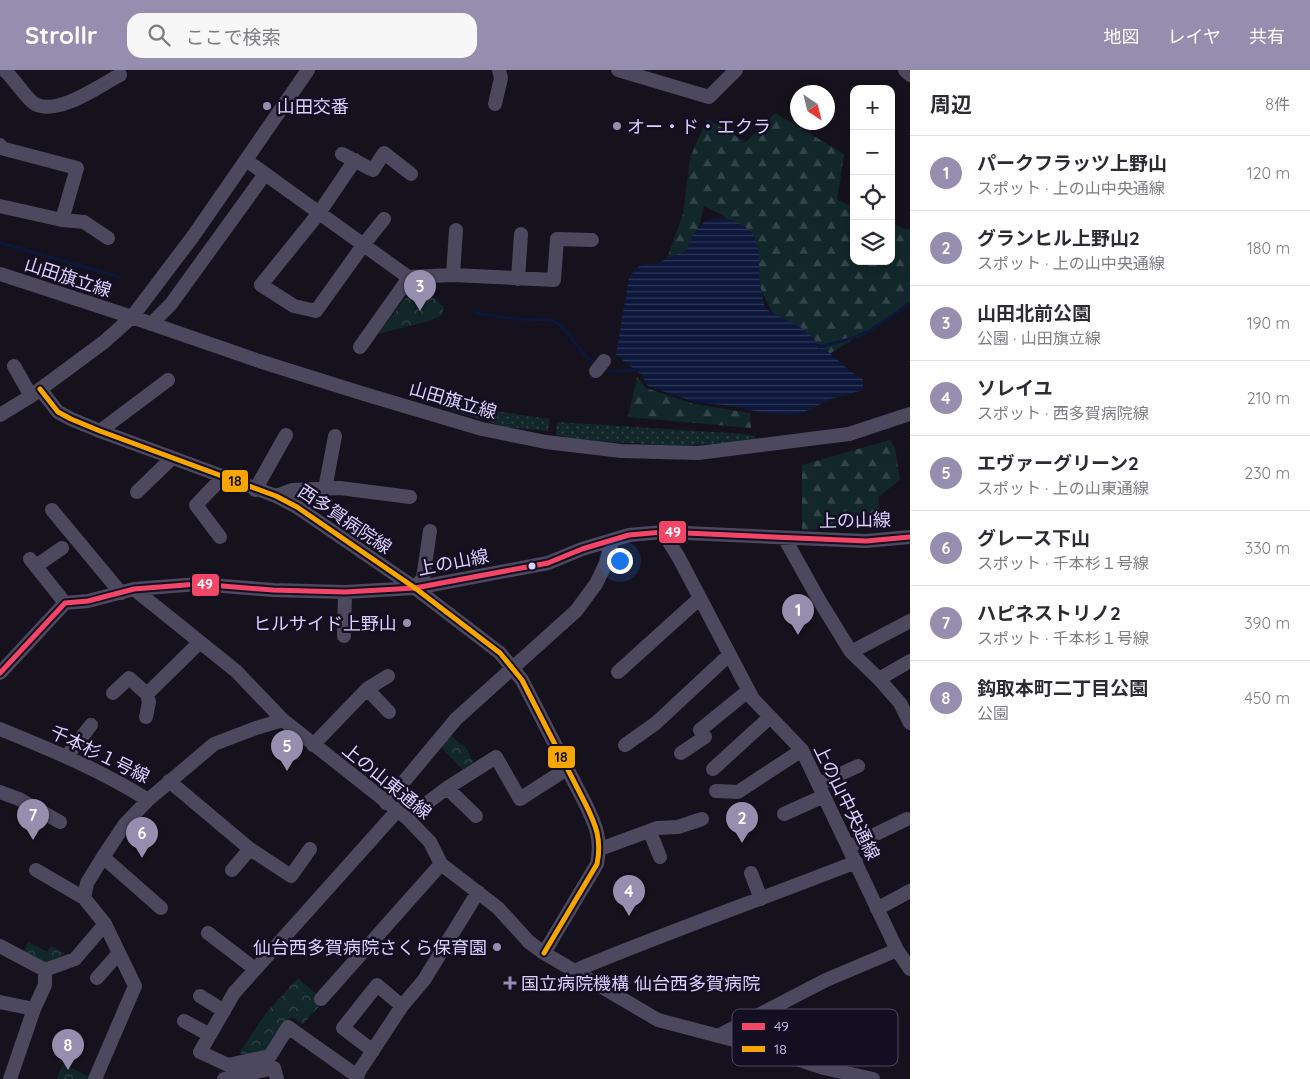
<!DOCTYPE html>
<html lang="ja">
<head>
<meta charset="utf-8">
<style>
  :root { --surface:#fff; --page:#f7f7f7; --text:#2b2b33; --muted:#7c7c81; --line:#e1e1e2; --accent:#968eaf }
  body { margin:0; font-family:Quicksand,"Noto Sans JP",sans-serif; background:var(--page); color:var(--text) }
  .controls { position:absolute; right:15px; top:15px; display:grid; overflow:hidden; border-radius:10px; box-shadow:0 2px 8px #0003 }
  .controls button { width:45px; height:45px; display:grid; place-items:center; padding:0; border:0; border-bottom:1px solid var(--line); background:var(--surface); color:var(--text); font:25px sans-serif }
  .compass { position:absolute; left:790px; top:15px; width:45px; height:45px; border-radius:50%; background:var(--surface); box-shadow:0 2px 8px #0003; rotate:145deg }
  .you { position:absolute; left:619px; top:490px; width:18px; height:18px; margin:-12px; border:4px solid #fff; border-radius:50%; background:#1a73e8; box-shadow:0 0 0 8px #1a73e833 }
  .badge { display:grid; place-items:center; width:32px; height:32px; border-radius:50%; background:var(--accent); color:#fff; font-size:16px; font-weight:700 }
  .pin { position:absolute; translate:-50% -41px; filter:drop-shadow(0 1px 2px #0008) }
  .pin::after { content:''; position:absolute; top:26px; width:18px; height:15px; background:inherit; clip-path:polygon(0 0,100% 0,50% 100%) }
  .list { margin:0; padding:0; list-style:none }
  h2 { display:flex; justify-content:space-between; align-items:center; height:65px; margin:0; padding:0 20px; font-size:21px }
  h2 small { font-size:16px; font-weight:400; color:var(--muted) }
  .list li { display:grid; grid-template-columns:32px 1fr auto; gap:15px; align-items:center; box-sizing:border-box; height:75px; padding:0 20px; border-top:1px solid var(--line) }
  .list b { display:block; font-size:19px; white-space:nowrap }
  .list p { margin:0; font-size:16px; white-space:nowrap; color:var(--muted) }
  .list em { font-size:16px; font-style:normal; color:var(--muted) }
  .icon { flex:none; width:28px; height:28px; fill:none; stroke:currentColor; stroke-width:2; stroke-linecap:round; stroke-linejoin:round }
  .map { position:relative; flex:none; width:910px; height:1009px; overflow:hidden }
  header { display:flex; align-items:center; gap:30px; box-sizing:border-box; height:70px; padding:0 25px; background:var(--accent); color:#fff }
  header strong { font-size:24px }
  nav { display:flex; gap:28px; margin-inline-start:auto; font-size:18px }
  .search { width:350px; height:45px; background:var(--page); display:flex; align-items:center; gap:12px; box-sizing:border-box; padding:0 18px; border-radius:15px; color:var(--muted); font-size:19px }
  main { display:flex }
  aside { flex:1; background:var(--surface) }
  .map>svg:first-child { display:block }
  .grass { fill:url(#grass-dots) }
  .forest { fill:url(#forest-firs) }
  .park { fill:url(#park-crowns) }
  .water { fill:url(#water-rules) }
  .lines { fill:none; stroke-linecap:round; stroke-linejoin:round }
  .stream { stroke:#0c173b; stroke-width:3 }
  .minor { stroke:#4c485e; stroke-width:14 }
  .bus-1-casing { stroke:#140e22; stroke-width:9 }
  .bus-2-casing { stroke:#140e22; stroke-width:9 }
  .bus-1 { stroke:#f34667; stroke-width:5 }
  .bus-2 { stroke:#f7a600; stroke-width:5 }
  .poi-dot { fill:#968eaf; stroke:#140e22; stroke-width:2 }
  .bus-dot { fill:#dbd1fe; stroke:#140e22; stroke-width:2 }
  .labels { text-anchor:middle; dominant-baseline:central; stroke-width:5; stroke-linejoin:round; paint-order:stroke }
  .poi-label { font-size:18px; fill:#dbd1fe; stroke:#140e22; text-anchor:start }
  .street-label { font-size:18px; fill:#dbd1fe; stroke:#140e22 }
  .key { fill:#140e22; stroke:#504864; stroke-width:1 }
  .key-label { font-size:14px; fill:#dbd1fe }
  .line-badge { stroke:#140e22; stroke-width:2 }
  .badge-label { font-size:14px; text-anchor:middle; font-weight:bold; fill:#fff }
  .pale-badge-label { font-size:14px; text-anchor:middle; font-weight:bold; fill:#111 }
</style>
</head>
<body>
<header>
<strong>Strollr</strong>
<div class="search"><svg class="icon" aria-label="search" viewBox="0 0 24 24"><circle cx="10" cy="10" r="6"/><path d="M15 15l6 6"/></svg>ここで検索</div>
<nav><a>地図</a><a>レイヤ</a><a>共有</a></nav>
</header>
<main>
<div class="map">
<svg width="910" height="1009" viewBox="0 0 910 1009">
  <defs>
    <pattern id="grass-dots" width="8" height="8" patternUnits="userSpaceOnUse" patternTransform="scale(1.25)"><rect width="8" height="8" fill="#12272a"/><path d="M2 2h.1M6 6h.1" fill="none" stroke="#34454a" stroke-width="1.8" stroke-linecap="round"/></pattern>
    <pattern id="forest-firs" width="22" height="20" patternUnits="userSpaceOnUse" patternTransform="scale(1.25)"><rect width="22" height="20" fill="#12272a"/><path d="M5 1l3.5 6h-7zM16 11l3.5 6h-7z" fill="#34454a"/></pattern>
    <pattern id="park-crowns" width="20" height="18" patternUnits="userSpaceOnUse" patternTransform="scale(1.25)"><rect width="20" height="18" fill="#12272a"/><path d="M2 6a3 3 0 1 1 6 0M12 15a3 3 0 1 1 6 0" fill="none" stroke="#34454a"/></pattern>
    <pattern id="water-rules" width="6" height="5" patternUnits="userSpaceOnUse" patternTransform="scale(1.25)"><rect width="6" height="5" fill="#0c173b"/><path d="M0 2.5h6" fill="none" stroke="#2f3858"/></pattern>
  </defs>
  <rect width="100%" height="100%" fill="#16121d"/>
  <path class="grass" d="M440 333 550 349 548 361 507 357 439 337Z
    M557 352 744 364 755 366 756 371 677 376 584 370 556 365Z"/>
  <path class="forest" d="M775 43 844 84 837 130 854 137V191H891V153L906 159H910V235L816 292 778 254 724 146 704 136 689 196 664 197 683 144 690 88 707 49 746 72Z
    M637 307 646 318 694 334 750 343 751 358 628 347Z
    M890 370 895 378 900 410 878 427 882 456 802 460V395Z"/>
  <path class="park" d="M415 216C427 222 435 228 444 237L442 245 429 251 378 264Z
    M451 666 467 679 473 692 463 700 440 676Z
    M28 872 47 882 51 876 65 884 47 894 24 881Z
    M298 908 324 931 303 954 291 947 268 982 247 985 239 983 266 943Z
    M63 993 91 1008V1009H57Z"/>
  <path class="water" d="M719 148C742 151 756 159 759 184 760 191 758 200 759 207 760 218 763 228 765 239L800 257 851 302 863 309V320L831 329 802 343 789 345 764 343 733 336 695 332 648 316 642 305 616 285 629 208 635 199 644 194H655L685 181 694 164 706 150Z"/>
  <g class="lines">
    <path class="stream" d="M0 173 119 207
      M475 243 516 249 552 250 562 257 586 286 597 294
      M819 277 853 268 870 261 910 233
      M603 297 611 302 638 300"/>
    <path class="minor" d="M4 0C14 8 26 29 35 34 59 46 100 15 120 5
      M618 0 709 27 736 0
      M905 0 910 5
      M495 34 501 8 499 0
      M0 75 1 78 77 98 62 150
      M342 84 373 100 384 83 411 104
      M246 90 408 207 453 205 554 210 557 169 592 170
      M355 90 319 143 261 215 294 236 316 241 364 174 384 149
      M0 136 62 150 84 152 108 168
      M0 204 132 247 259 291 361 323 482 359 546 372 621 381 698 383 849 364 910 344
      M453 205 456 160
      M518 209 521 164
      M151 254 171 234 265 104
      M360 277 406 212 408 207
      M14 296 31 326
      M596 301 604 291
      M40 319 58 342 71 349 100 361 276 426 297 437 415 518 500 583 522 610 585 733C596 755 602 770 597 794L544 883
      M0 345 31 326 104 272 132 247 194 165 308 0
      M100 361 168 310
      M325 419 335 366
      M255 420 286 365
      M137 422 172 388
      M276 426 292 420 340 418 410 427
      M52 440 121 523
      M663 462 679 488 753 629 802 680 897 880 910 899
      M220 467 196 435 222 408
      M785 469 819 530 851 582 879 609 900 633 910 653
      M30 489 65 533
      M36 496 62 478
      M415 518 423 508 430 461
      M134 519 236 601 283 650 407 748 430 772 441 794 498 838 529 872 544 883 658 950 764 978 824 998 873 1009
      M344 566 345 522
      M851 582 910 551
      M618 602 700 528
      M0 603 65 533 88 531 134 519 198 514 273 520 345 522 415 518 548 493 582 479 629 465 663 462 866 471 910 467
      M879 609 910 591
      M367 619 389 642
      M113 623 129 608 147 624 200 572
      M146 647 149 632 147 624
      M0 659C51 680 101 700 148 730L214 674 256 658 283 650
      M313 675 367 619 388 606
      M625 675 656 653 729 585
      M681 683 705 667 700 660 748 621
      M67 686 91 655
      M713 699 770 647
      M169 711 250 779 291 806 310 779
      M819 714 858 696
      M447 718 476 746
      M716 721 738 722 802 680
      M0 722 19 729 60 752
      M386 733 456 649 576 541 596 514 606 493 612 471
      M784 744 824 726
      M407 748 447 718 496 687 520 729 568 698
      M650 762 660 787
      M849 777 907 749
      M600 779 657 758 678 757 702 749
      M103 787 161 838
      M36 800 84 828
      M232 800 250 779
      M751 803 761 829
      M877 839 910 821
      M208 863 255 899
      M0 876 45 900 75 889 105 854 84 828 87 813 103 787 125 754 148 730
      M574 901C667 862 762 829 856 792
      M97 908 119 883
      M200 926 224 941
      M321 929 441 794
      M0 932 34 939
      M184 951 210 965
      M718 966 826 910 897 880
      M373 981 343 958 377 915 402 936
      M357 1006 288 957 270 986 228 995 200 982 234 923 397 741
      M10 1009 34 939 45 915V900
      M95 1009 135 916 105 854
      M224 1009 274 998 277 1009
      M356 1009 360 1000 402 936 424 910 478 822"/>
    <defs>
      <path id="bus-1" d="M0 603 65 533 88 531 134 519 198 514 273 520 345 522 415 518 548 493 582 479 629 465 663 462 866 471 910 467"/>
      <path id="bus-2" d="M40 319 58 342 71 349 100 361 276 426 297 437 415 518 500 583 522 610 585 733C596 755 602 770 597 794L544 883"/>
    </defs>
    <use href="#bus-1" class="bus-1-casing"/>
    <use href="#bus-2" class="bus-2-casing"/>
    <use href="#bus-1" class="bus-1"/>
    <use href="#bus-2" class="bus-2"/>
  </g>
  <g class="poi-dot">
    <circle cx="267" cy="36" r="5"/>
    <circle cx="617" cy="56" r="5"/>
    <circle cx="407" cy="553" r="5"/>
    <circle cx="497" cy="877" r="5"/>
    <path d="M507.5 905.5h5v5h5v5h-5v5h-5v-5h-5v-5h5z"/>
  </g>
  <circle class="bus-dot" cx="532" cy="496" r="4.5"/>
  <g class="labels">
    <g class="poi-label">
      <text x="277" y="36">山田交番</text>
      <text x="627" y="56">オー・ド・エクラ</text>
      <text x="397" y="553" text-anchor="end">ヒルサイド上野山</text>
      <text x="487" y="877" text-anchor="end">仙台西多賀病院さくら保育園</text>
      <text x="521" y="913">国立病院機構 仙台西多賀病院</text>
    </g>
    <g class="street-label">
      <text transform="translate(68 207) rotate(18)">山田旗立線</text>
      <text transform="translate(453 330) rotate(16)">山田旗立線</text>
      <text transform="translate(345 449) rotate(34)">西多賀病院線</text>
      <text transform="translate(855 450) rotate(-1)">上の山線</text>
      <text transform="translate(453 492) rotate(-11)">上の山線</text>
      <text transform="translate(100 684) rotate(26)">千本杉１号線</text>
      <text transform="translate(387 711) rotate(39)">上の山東通線</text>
      <text transform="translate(847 732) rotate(64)">上の山中央通線</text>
    </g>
  </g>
  <rect x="732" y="939" width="166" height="57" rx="8" class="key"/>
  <rect x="742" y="953" width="23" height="7" fill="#f34667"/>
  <rect x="742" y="976" width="23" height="6" fill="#f7a600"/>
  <g class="key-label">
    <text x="774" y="961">49</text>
    <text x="774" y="984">18</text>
  </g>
  <g class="line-badge">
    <rect x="221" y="399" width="28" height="24" rx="5" fill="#f7a600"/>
    <rect x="658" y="450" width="29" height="24" rx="5" fill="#f34667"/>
    <rect x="191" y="503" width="29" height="24" rx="5" fill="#f34667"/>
    <rect x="547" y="675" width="29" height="24" rx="5" fill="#f7a600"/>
  </g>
  <g class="badge-label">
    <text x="673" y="467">49</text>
    <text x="205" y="519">49</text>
  </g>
  <g class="pale-badge-label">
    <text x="235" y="416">18</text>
    <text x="561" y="692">18</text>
  </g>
</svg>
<div class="controls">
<button>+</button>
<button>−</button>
<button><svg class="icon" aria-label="locate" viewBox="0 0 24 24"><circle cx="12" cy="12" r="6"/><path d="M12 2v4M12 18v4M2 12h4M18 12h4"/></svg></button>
<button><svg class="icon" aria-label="layers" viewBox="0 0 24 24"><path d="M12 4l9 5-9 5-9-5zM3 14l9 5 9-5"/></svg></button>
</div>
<svg class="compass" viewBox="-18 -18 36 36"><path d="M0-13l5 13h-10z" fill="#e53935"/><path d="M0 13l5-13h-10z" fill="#7c7c81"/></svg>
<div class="you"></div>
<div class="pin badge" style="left:798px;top:565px">1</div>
<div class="pin badge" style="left:742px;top:773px">2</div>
<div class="pin badge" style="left:420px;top:241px">3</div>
<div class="pin badge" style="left:629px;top:846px">4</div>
<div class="pin badge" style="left:287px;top:701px">5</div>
<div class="pin badge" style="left:142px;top:788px">6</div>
<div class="pin badge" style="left:33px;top:770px">7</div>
<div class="pin badge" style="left:68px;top:1000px">8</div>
</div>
<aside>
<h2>周辺<small>8件</small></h2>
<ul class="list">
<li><span class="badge">1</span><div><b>パークフラッツ上野山</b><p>スポット · 上の山中央通線</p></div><em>120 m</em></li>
<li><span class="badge">2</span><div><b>グランヒル上野山2</b><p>スポット · 上の山中央通線</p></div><em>180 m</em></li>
<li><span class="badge">3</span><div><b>山田北前公園</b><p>公園 · 山田旗立線</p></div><em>190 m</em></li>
<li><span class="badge">4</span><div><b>ソレイユ</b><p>スポット · 西多賀病院線</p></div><em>210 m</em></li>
<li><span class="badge">5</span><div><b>エヴァーグリーン2</b><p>スポット · 上の山東通線</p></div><em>230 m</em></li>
<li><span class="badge">6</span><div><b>グレース下山</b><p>スポット · 千本杉１号線</p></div><em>330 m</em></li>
<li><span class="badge">7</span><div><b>ハピネストリノ2</b><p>スポット · 千本杉１号線</p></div><em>390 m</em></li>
<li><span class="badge">8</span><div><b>鈎取本町二丁目公園</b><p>公園</p></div><em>450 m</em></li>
</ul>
</aside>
</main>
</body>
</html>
